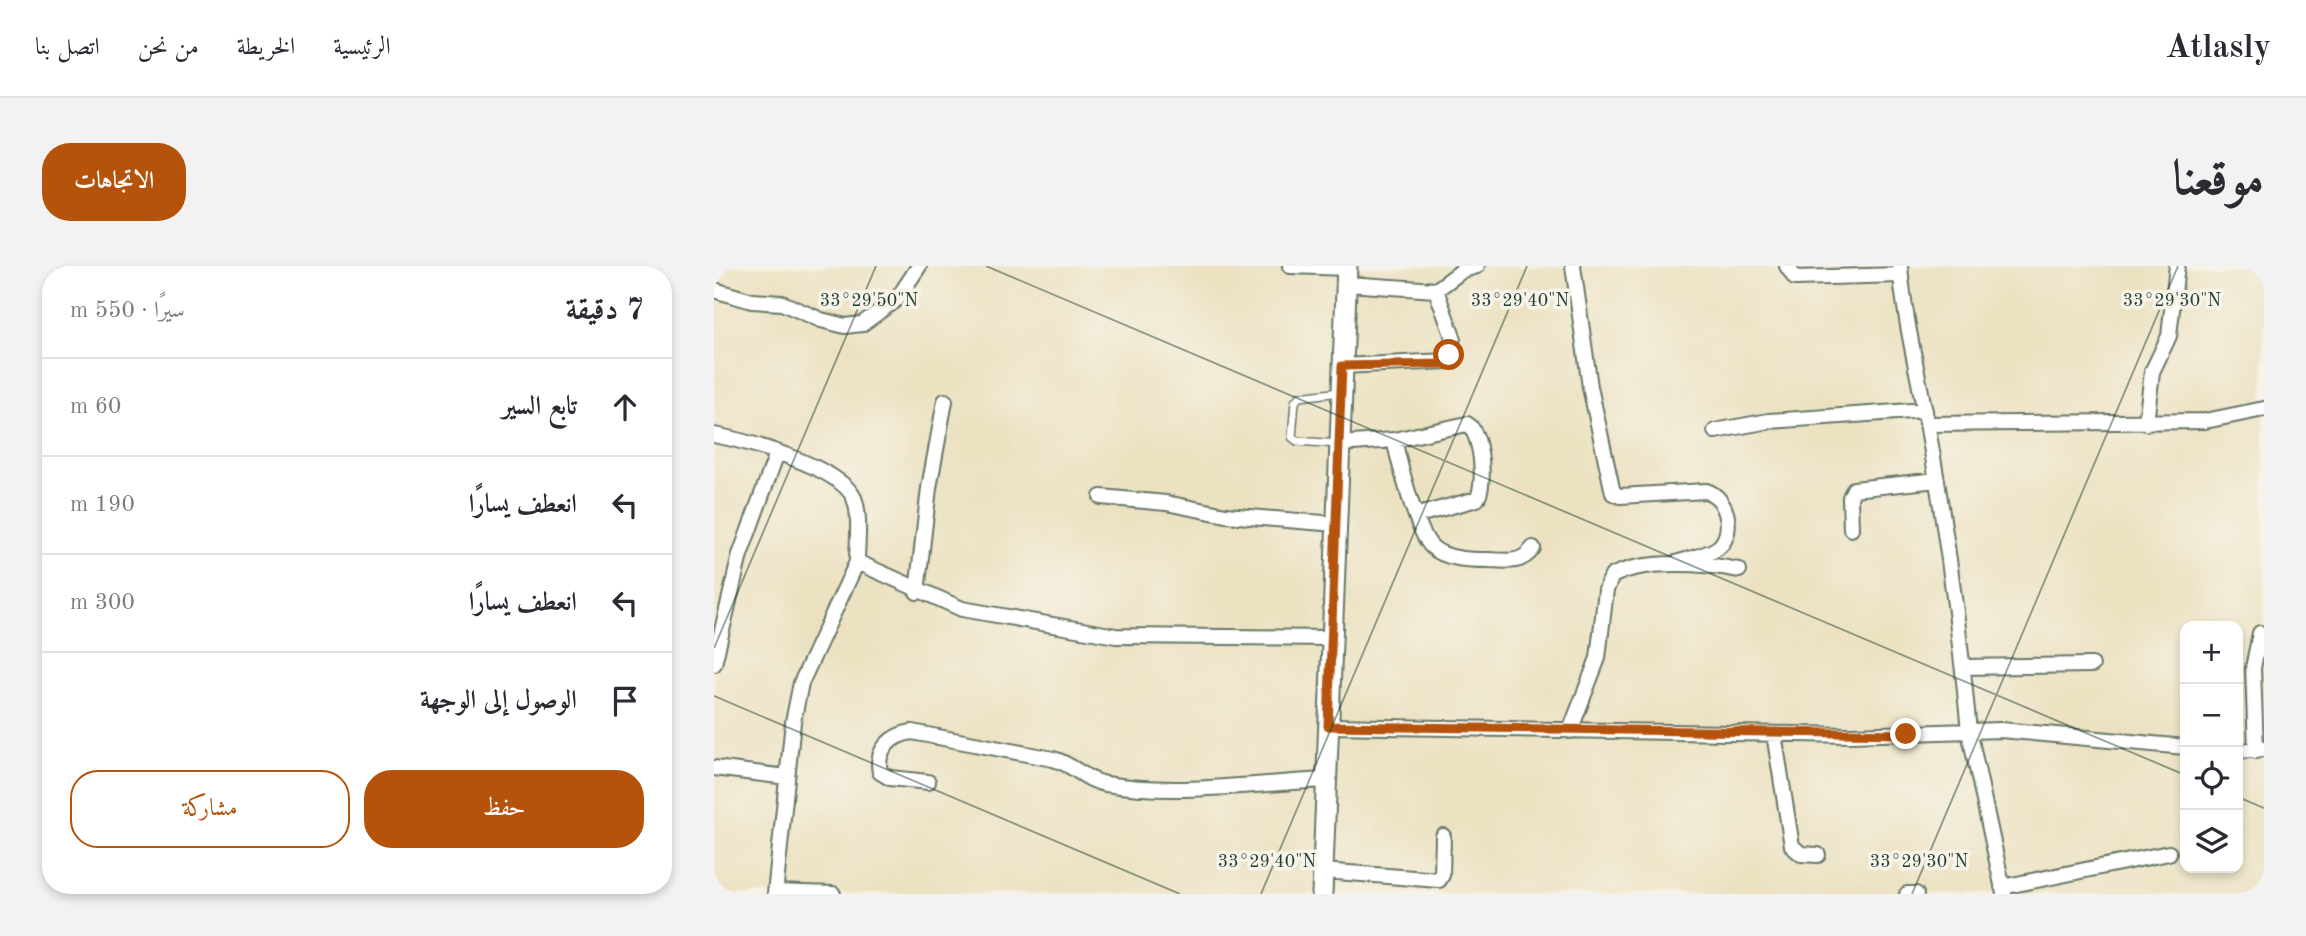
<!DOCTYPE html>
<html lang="ar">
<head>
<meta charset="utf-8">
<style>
  :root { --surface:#fff; --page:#f2f2f3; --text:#2b2b33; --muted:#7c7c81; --line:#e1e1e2; --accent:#b45309 }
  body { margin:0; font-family:"Old Standard TT",Amiri,serif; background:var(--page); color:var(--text); direction:rtl }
  .controls { position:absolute; right:21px; bottom:21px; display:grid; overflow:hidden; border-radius:14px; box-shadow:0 4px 10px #0003 }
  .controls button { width:63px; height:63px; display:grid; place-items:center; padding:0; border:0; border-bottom:2px solid var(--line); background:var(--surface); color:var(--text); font:35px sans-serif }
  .stop { position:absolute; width:21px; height:21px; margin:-16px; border:5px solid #b45309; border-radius:50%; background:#fff }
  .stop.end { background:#b45309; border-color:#fff; box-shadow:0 2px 7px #0008 }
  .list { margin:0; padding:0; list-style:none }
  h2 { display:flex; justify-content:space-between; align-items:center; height:91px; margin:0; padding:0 28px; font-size:30px }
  h2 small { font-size:23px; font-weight:400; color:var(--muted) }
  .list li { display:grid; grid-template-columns:46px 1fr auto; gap:21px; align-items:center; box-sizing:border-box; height:98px; padding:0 28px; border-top:2px solid var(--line) }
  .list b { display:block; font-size:26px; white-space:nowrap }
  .list em { font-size:23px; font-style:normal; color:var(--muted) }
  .actions { display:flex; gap:14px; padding:21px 28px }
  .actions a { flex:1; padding:16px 0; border:2px solid var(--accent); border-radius:28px; text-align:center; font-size:24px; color:var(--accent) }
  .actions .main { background:var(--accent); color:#fff }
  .icon { flex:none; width:38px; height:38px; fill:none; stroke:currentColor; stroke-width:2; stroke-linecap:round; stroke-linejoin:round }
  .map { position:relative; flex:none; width:1550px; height:628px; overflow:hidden; direction:ltr; border-radius:28px }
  header { display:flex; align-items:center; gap:42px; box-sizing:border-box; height:98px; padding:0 35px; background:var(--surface); border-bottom:2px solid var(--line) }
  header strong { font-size:33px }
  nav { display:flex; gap:38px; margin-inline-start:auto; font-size:24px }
  .intro { display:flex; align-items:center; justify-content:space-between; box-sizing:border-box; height:168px; padding:0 42px }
  h1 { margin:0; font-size:49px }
  .button { padding:18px 32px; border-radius:28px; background:var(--accent); color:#fff; font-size:24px; font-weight:700 }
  main { display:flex; gap:42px; padding:0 42px }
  aside { flex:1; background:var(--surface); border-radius:28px; box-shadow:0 4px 10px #0003 }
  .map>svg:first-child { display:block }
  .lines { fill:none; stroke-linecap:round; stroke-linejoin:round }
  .service-casing { stroke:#677766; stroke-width:10 }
  .minor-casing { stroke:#677766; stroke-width:18 }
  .secondary-casing { stroke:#677766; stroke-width:23 }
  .service { stroke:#fff; stroke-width:7 }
  .minor { stroke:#fff; stroke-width:14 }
  .secondary { stroke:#fff; stroke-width:19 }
  .route { stroke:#b45309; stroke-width:9 }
  .ticks { fill:none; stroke:#1f3d34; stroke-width:2; stroke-opacity:0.45 }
  .ticks-label { font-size:18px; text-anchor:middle; fill:#1f3d34; stroke:#f7f3e8; stroke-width:7; stroke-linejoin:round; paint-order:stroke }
</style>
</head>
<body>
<header>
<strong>Atlasly</strong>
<nav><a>الرئيسية</a><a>الخريطة</a><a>من نحن</a><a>اتصل بنا</a></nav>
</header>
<div class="intro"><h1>موقعنا</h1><a class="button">الاتجاهات</a></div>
<main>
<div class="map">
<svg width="1550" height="628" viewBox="0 0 1550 628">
  <rect width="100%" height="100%" fill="#f7f3e8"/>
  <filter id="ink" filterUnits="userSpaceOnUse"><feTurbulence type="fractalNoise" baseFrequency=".0143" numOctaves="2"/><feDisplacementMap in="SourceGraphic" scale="14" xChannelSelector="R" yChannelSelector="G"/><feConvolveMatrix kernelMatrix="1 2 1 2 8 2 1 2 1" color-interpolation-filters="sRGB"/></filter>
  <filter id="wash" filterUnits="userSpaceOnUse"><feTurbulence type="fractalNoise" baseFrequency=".00686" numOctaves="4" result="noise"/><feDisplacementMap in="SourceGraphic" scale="28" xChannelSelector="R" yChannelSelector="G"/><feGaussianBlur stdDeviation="1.57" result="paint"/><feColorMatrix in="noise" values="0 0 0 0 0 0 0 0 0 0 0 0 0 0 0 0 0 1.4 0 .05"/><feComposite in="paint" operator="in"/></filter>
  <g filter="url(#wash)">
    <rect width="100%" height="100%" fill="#ece2c2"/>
  </g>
  <g filter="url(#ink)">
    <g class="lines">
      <defs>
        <path id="service" d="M624 178 583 175 578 171 581 136 585 131 626 126"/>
        <path id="minor" d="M576 0 633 2
          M859 0 876 121 899 227 906 230 992 225C1013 231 1021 264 1006 280 997 289 972 293 959 298
          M1073 0 1081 12 1187 9
          M633 18 722 24 749 4 763 0
          M0 24 38 35 68 37 107 54 131 60 148 58 184 32 205 0
          M628 100 733 95 739 71 722 24
          M1432 157 1438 106 1455 70 1463 0
          M1214 158 1491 155 1550 143
          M1001 165 1055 155 1211 144
          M0 169C32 175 126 201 140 232 147 249 143 278 143 296L248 343 402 370 617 372
          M680 174 753 158C768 167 772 219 763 233L704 249
          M625 178 680 174C685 196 703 267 718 281 732 294 758 294 775 294 793 295 808 298 819 282
          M387 231 452 237 512 249 622 258
          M1137 263 1136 231 1140 223 1223 214
          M203 326 215 222 231 135
          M0 398 26 289 63 187
          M1249 401 1378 399
          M614 460 1137 469 1255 465C1246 367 1233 271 1216 174 1206 115 1191 59 1186 0
          M856 465 884 392 892 324 898 310C929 293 991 297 1025 304
          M1060 468 1078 580 1087 588 1104 589
          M1524 485 1549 483
          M1542 485 1539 402 1546 367
          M0 502 73 511
          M214 516 176 512 166 506C161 483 178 469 198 466L339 493C359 498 372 515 392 518 465 530 540 517 614 514
          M609 605 725 614 728 609 729 570
          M1288 621 1455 587
          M61 626 119 628
          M61 628 79 456 87 417 143 296
          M1193 628H1202
          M1290 628 1255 465 1287 464 1471 481"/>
        <path id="secondary" d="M608 628 633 0"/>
      </defs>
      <use href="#service" class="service-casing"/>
      <use href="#minor" class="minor-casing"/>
      <use href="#secondary" class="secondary-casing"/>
      <use href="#service" class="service"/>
      <use href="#minor" class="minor"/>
      <use href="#secondary" class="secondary"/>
    </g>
  </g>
  <g class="lines" filter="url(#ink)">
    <path class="route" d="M735 89 727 98 628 100 614 460 1192 468"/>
  </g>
  <path class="ticks" d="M272 0 1471 509M0 382 162 0M0 430 466 628M1524 531 1550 542M547 628 813 0M1198 628 1464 0"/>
  <g class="ticks-label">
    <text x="155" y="40">33°29'50"N</text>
    <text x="806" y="40">33°29'40"N</text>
    <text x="1458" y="40">33°29'30"N</text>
    <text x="553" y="601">33°29'40"N</text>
    <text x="1205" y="601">33°29'30"N</text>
  </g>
</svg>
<div class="controls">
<button>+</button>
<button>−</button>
<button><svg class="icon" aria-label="locate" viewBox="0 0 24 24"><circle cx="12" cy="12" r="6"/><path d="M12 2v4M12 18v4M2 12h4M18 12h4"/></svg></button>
<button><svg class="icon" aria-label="layers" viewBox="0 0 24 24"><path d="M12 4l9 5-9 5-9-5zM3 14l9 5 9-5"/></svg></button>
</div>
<div class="stop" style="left:735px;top:89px"></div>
<div class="stop end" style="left:1192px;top:468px"></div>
</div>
<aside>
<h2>7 دقيقة<small>سيرًا · 550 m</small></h2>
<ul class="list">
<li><svg class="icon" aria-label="ahead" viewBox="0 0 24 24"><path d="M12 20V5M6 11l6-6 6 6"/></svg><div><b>تابع السير</b></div><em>60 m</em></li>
<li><svg class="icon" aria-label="left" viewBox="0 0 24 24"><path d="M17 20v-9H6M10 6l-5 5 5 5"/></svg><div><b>انعطف يسارًا</b></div><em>190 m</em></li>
<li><svg class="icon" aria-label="left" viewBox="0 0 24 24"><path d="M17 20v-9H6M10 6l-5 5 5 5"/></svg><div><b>انعطف يسارًا</b></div><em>300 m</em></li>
<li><svg class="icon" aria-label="arrive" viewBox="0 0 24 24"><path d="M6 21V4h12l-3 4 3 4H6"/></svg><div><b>الوصول إلى الوجهة</b></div></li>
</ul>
<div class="actions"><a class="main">حفظ</a><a>مشاركة</a></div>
</aside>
</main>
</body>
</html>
